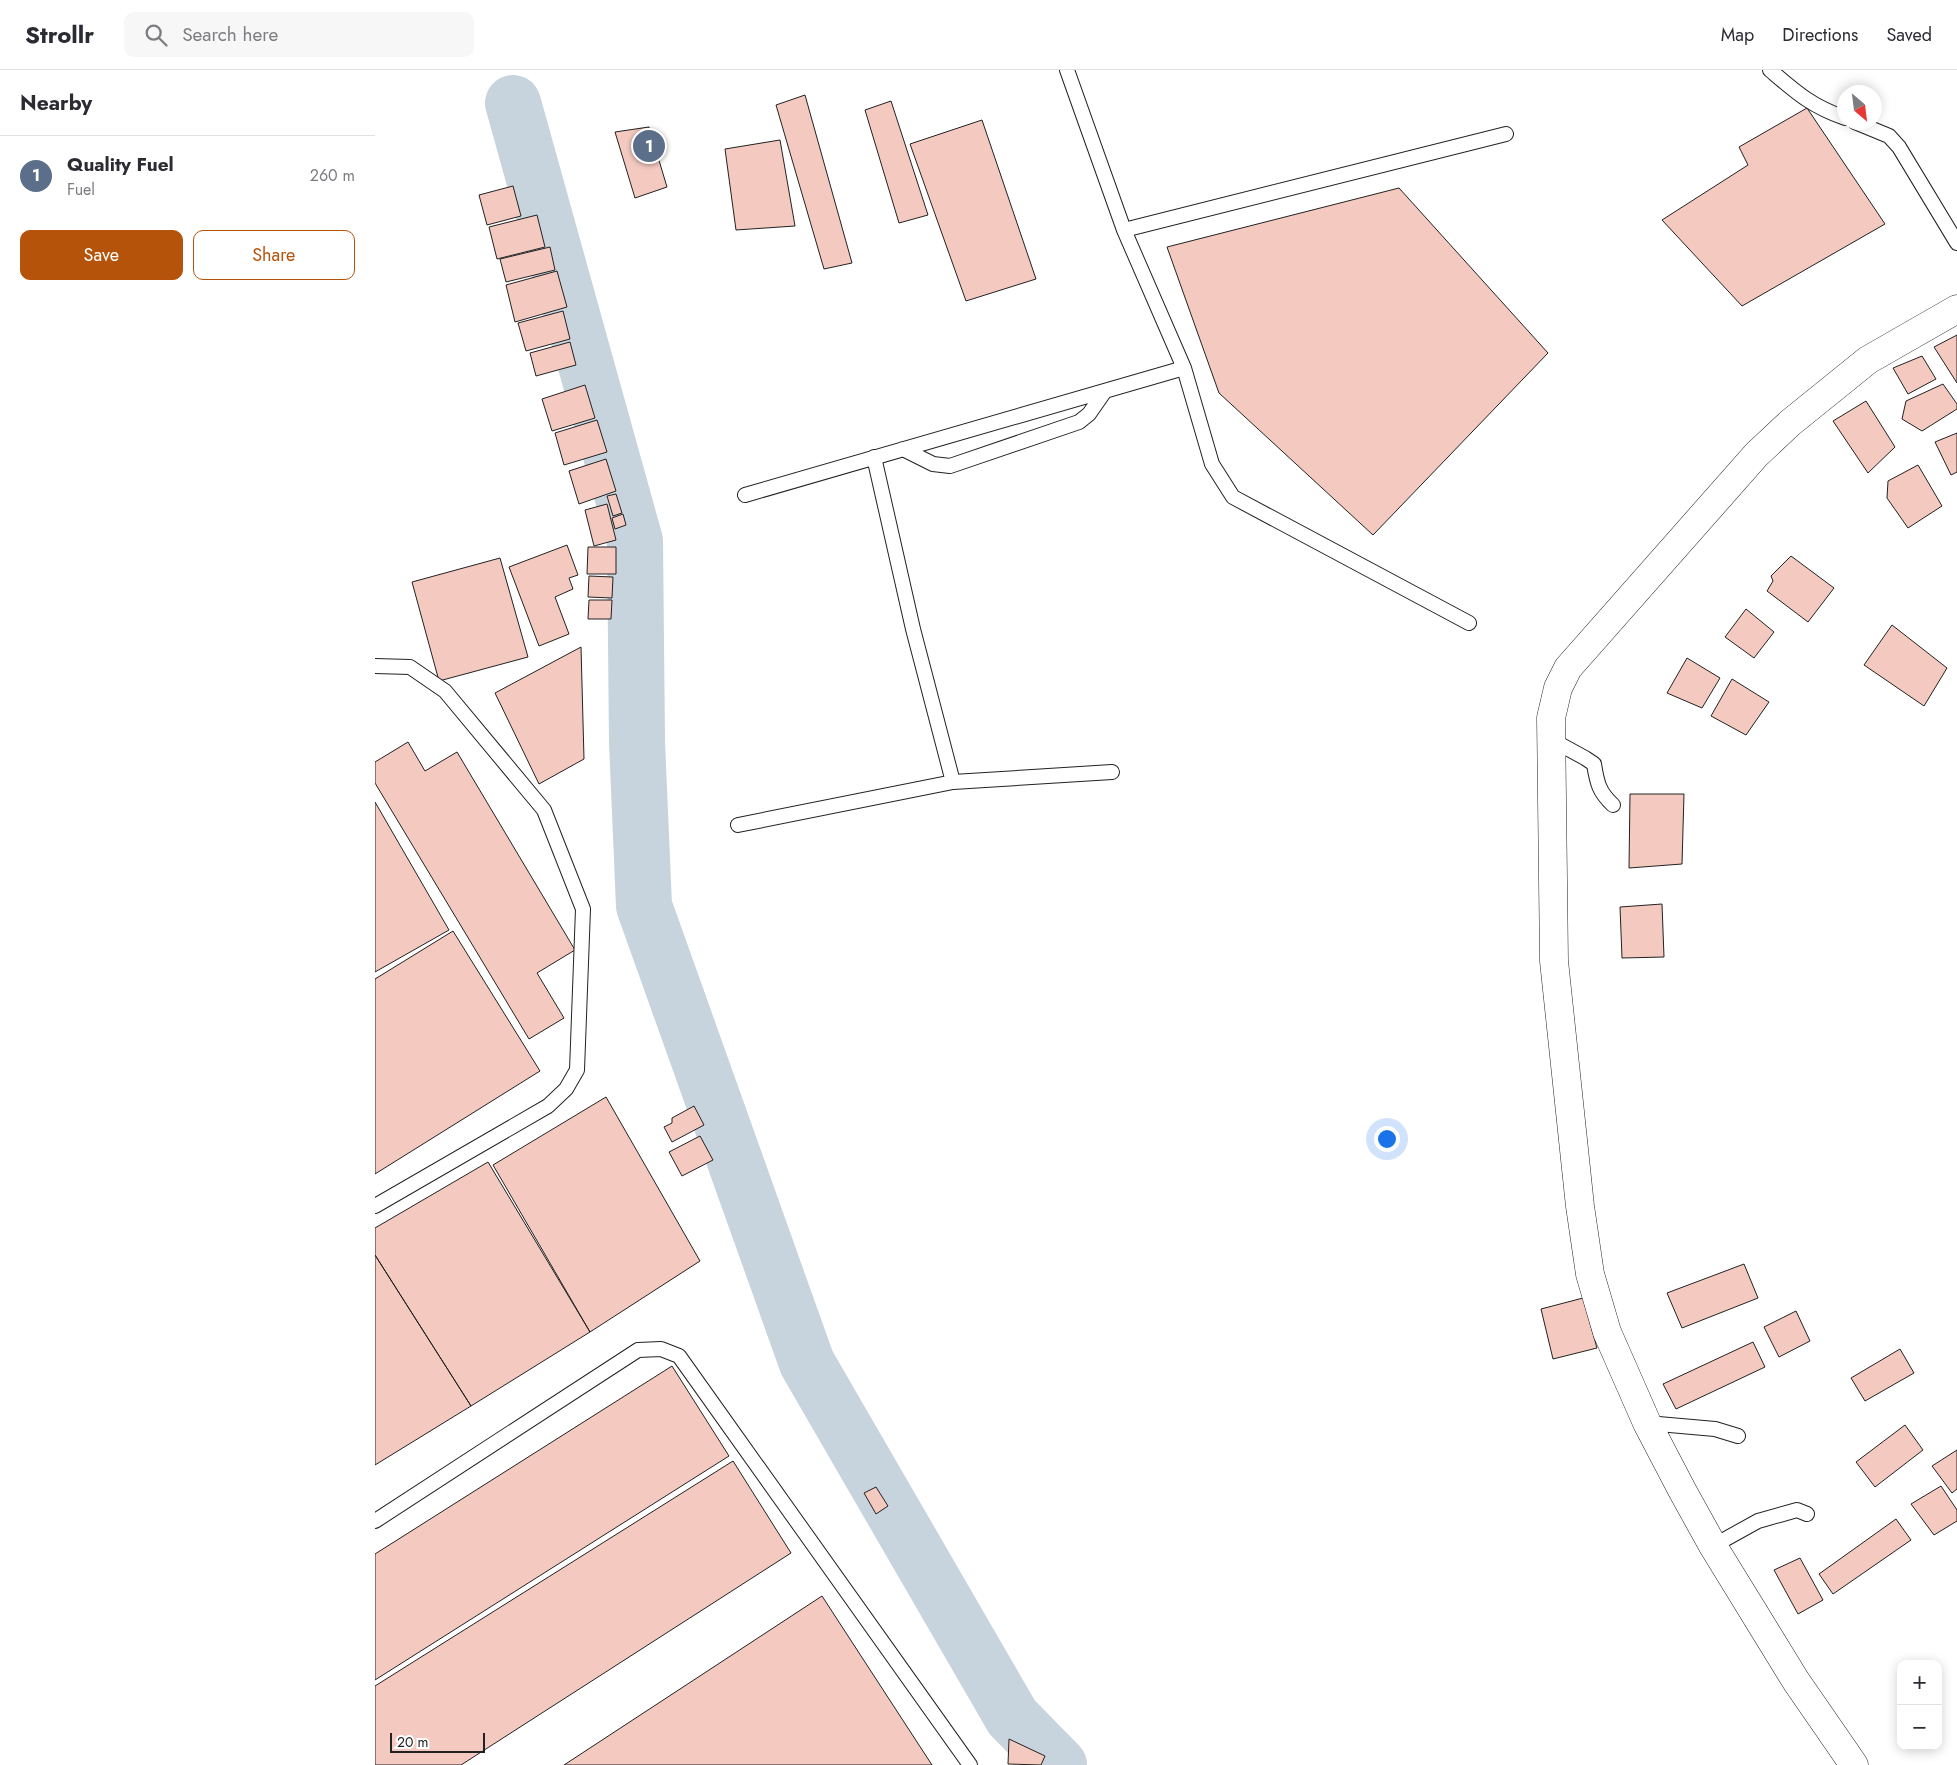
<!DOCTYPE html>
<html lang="en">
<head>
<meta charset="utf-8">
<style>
  :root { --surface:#fff; --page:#f7f7f7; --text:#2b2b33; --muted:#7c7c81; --line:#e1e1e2; --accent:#b45309 }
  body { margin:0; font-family:Jost,sans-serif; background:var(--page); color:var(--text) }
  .controls { position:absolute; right:15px; bottom:15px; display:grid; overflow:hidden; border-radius:10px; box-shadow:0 2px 12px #0003 }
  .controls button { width:45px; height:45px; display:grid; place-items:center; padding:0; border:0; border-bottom:1px solid var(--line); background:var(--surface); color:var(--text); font:25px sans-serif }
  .compass { position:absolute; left:1462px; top:15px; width:45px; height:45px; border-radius:50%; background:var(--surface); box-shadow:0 2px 12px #0003; rotate:152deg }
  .scale { position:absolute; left:15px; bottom:12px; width:95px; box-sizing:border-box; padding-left:5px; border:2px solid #222; border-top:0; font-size:14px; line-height:18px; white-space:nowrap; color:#222; -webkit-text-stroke:4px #fff; paint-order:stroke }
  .you { position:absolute; left:1011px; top:1068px; width:18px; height:18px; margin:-12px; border:4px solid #fff; border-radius:50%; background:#1a73e8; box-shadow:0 0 0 8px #1a73e833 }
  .badge { display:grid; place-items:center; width:32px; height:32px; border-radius:50%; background:var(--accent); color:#fff; font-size:16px; font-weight:700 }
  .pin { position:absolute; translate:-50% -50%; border:2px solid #fff; box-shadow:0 1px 5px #0006 }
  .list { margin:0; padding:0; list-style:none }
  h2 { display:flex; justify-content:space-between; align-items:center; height:65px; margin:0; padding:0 20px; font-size:21px }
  h2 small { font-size:16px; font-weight:400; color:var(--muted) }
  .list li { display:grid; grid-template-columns:32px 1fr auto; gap:15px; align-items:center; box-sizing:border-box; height:80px; padding:0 20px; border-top:1px solid var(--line) }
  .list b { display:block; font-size:19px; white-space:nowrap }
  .list p { margin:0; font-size:16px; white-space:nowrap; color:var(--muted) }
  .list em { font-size:16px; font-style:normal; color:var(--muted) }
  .actions { display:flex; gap:10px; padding:15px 20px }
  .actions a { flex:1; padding:11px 0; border:1px solid var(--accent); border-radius:10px; text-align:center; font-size:18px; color:var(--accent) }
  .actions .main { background:var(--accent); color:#fff }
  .icon { flex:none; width:28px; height:28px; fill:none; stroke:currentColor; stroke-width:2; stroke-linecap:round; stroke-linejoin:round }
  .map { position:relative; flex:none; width:1582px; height:1695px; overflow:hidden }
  header { display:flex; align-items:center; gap:30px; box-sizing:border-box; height:70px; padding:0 25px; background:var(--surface); border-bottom:1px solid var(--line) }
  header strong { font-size:24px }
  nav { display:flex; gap:28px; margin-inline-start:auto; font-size:18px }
  .search { width:350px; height:45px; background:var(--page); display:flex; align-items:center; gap:12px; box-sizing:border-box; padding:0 18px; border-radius:10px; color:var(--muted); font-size:19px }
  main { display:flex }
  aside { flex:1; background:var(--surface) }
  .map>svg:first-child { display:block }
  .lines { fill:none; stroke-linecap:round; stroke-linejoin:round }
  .river { stroke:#c7d3dd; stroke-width:56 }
  .building { fill:#f3c9c0; stroke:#222 }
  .service-casing { stroke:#222; stroke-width:16 }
  .tertiary-casing { stroke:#222; stroke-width:29 }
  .service { stroke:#fff; stroke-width:14 }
  .tertiary { stroke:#fff; stroke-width:28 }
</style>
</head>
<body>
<header>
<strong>Strollr</strong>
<div class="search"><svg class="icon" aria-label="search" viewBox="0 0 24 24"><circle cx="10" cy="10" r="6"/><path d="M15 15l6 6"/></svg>Search here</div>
<nav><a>Map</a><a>Directions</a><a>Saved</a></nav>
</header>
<main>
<aside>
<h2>Nearby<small></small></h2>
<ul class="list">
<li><span class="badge" style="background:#5c6f8a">1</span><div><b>Quality Fuel</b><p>Fuel</p></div><em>260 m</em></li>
</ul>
<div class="actions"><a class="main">Save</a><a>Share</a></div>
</aside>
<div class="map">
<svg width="1582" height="1695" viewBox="0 0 1582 1695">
  <rect width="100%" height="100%" fill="#fff"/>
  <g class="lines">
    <path class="river" d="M138 33 260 471 262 672 269 836 432 1293 637 1647 684 1695"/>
  </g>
  <path class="building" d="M430 25 477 193 449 199 401 35Z
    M516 31 553 145 524 153 490 40Z
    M1432 38 1510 154 1367 236 1287 150 1373 95 1364 77Z
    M607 50 661 209 591 231 535 74Z
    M274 57 292 117 260 128 240 62Z
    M405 70 420 156 361 160 350 79Z
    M138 116 146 146 112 155 104 125Z
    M1024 118 1173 283 998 465 844 323 792 177Z
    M162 145 170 177 122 189 114 157Z
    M175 177 180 200 131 212 125 189Z
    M182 201 192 237 140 252 131 215Z
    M188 241 195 269 151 281 143 253Z
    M1582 265V313L1559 277Z
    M195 272 201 295 161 306 155 283Z
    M1547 286 1561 309 1533 324 1518 298Z
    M1568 314 1582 334V339L1547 361 1527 349 1531 331Z
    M210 315 220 348 177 361 167 329Z
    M1491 331 1520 377 1493 403 1458 351Z
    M222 350 232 382 189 395 180 363Z
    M1582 363V402L1576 405 1560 372Z
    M231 389 241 421 204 434 194 401Z
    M1543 395 1567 436 1533 458 1512 428 1513 411Z
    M241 424 247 443 238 446 232 426Z
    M232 434 241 470 219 476 210 440Z
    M248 444 251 455 240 459 237 448Z
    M192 475 203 505 194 508 198 519 180 527 194 564 164 576 134 497Z
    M213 477H241V504H212Z
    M1416 486 1459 518 1433 552 1392 521 1398 511 1396 506Z
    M125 488 153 587 64 611 37 512Z
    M214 506 238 507 237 528 213 527Z
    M214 530H237L236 549H213Z
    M1371 539 1399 562 1379 588 1350 567Z
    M1517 555 1572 598 1549 636 1489 595Z
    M206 577 209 689 164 714 120 623Z
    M1312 588 1345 608 1327 638 1292 623Z
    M1357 609 1394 632 1371 665 1336 646Z
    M33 672 50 701 82 682 200 880 162 903 189 948 154 969 0 713V692Z
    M1255 724H1309L1307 794 1254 798Z
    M0 732 74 860 0 902Z
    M1287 834 1289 887 1247 888 1245 837Z
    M78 861 165 1001 0 1104V909Z
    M231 1027 325 1191 215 1262 118 1095Z
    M319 1036 329 1055 297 1072 289 1057 297 1053V1048Z
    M325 1066 338 1090 307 1106 294 1082Z
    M113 1092 215 1262 96 1336 0 1185V1158Z
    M0 1185 96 1336 0 1395Z
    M1369 1194 1383 1228 1307 1258 1292 1223Z
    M1208 1228 1222 1278 1178 1289 1166 1239Z
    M1421 1241 1435 1271 1404 1287 1389 1257Z
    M1378 1272 1390 1297 1301 1339 1288 1314Z
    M1525 1279 1539 1303 1490 1331 1476 1308Z
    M297 1296 354 1386 0 1610V1484Z
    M1530 1355 1548 1380 1500 1417 1481 1392Z
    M1582 1380V1419L1577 1423 1557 1396Z
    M358 1391 416 1483 86 1695H0V1616Z
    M1566 1416 1582 1440V1451L1559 1465 1536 1434Z
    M501 1417 513 1436 501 1444 489 1423Z
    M1521 1449 1536 1470 1458 1524 1444 1504Z
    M1425 1488 1448 1530 1423 1544 1399 1500Z
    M447 1526 557 1695H189Z
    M634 1669 670 1686 666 1695 633 1694Z"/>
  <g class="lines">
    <defs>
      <path id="service" d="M692 0 749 160 809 298 837 394 858 427 1094 553
        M1395 0C1422 23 1436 36 1470 48
        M1480 52 1514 66 1524 77 1582 173
        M749 160 1131 64
        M528 379 558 394 575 396 704 352 714 344 730 321
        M499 387 538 559 578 712 737 702
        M370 425 809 298
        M0 596 35 597 70 621 169 740 208 839 202 1000 191 1019 173 1036 0 1136
        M1177 670 1210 688 1219 694C1222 713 1224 722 1238 735
        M363 755 578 712
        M1272 1353 1340 1359 1363 1366
        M0 1451 263 1280 286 1279 304 1286 595 1695
        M1338 1476 1383 1451 1422 1440 1432 1444"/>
      <path id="tertiary" d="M1479 1695 1421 1611 1338 1476 1307 1420 1272 1353 1232 1262 1215 1204 1205 1136 1179 891 1176 648 1183 618 1193 598 1381 385 1415 353 1493 290 1582 239"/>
    </defs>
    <use href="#service" class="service-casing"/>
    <use href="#tertiary" class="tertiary-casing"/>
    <use href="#service" class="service"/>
    <use href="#tertiary" class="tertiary"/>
  </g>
</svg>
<div class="controls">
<button>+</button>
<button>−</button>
</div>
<svg class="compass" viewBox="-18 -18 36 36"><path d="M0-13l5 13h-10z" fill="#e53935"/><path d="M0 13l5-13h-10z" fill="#7c7c81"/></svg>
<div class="scale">20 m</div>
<div class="you"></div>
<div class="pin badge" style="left:274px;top:76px;background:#5c6f8a">1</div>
</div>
</main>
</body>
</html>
